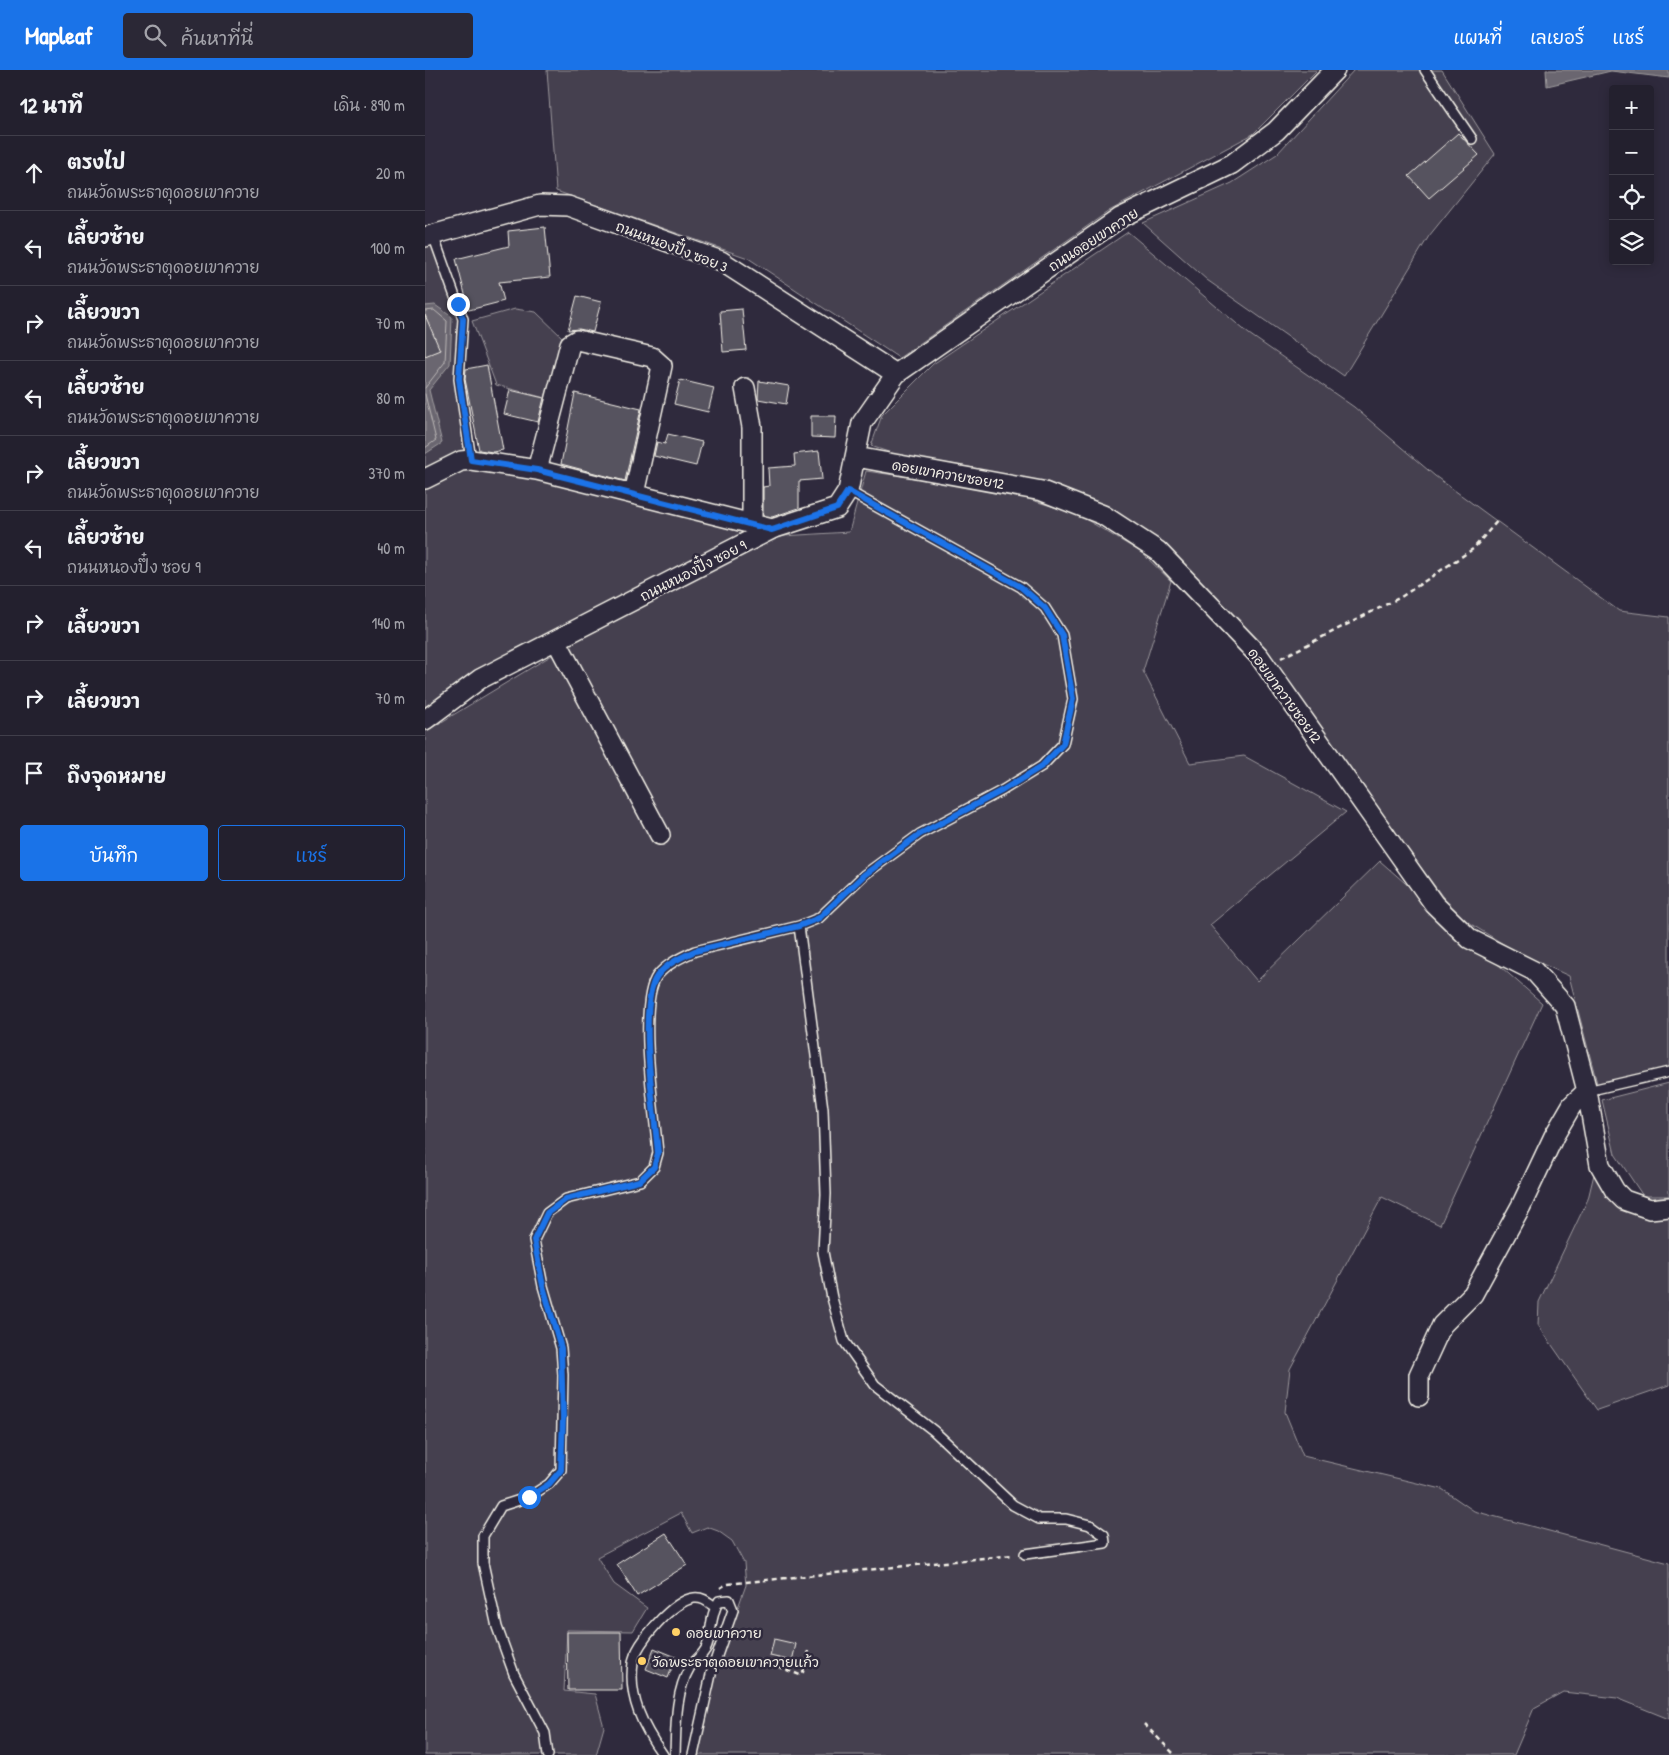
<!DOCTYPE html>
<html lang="th">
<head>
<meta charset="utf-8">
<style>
  :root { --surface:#23202e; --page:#2b2836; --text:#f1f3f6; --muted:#a3a3aa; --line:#403e4a; --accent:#1a73e8 }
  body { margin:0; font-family:"Patrick Hand","Playpen Sans Thai",sans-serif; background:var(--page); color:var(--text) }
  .controls { position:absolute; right:15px; top:15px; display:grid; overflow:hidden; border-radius:5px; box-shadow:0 2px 12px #0003 }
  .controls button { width:45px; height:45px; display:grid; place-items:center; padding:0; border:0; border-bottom:1px solid var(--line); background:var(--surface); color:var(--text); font:25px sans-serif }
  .stop { position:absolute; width:15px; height:15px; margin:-11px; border:4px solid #1a73e8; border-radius:50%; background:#fff }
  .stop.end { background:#1a73e8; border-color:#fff; box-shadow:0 1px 5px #0008 }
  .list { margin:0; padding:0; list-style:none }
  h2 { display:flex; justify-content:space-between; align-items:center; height:65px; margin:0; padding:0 20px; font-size:21px }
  h2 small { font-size:16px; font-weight:400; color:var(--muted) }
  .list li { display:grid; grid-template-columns:32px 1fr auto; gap:15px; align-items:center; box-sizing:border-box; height:75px; padding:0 20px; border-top:1px solid var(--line) }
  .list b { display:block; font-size:19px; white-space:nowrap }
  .list p { margin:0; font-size:16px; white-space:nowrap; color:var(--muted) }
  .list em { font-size:16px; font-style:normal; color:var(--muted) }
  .actions { display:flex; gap:10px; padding:15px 20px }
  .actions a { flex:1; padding:11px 0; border:1px solid var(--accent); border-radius:5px; text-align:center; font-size:18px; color:var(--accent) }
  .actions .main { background:var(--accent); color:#fff }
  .icon { flex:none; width:28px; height:28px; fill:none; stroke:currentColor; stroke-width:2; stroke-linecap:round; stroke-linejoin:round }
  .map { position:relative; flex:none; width:1244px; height:1685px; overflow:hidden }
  header { display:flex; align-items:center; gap:30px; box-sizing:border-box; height:70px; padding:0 25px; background:var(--accent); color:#fff }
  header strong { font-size:24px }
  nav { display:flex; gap:28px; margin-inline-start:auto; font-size:18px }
  .search { width:350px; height:45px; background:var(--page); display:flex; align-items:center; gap:12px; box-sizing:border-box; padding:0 18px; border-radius:5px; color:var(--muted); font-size:19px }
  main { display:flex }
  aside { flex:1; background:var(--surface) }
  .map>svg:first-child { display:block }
  .green { fill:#454050; stroke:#9c989c }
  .water { fill:#6a6670; stroke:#a19ea0 }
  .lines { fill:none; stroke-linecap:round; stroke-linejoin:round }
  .shore { stroke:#bdb9b8; stroke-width:1 }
  .building { fill:#56525f; stroke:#f4f1e8 }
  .lane-casing { stroke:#f4f1e8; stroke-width:12 }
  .street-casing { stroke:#f4f1e8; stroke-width:22 }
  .path { stroke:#f4f1e8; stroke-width:2.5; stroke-dasharray:5 4; stroke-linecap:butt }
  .lane { stroke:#2f2a3d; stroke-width:9 }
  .street { stroke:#2f2a3d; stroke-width:19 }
  .route { stroke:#1a73e8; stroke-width:6 }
  .poi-dot { fill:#ffd166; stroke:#2f2a3d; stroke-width:2 }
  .labels { text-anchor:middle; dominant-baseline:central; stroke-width:5; stroke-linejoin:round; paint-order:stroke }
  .street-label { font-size:14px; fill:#f4f1e8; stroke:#2f2a3d }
  .poi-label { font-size:14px; fill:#f4f1e8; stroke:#2f2a3d; text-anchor:start }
</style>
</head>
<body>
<header>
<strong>Mapleaf</strong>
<div class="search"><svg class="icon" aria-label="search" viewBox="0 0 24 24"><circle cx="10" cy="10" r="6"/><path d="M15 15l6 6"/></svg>ค้นหาที่นี่</div>
<nav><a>แผนที่</a><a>เลเยอร์</a><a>แชร์</a></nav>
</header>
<main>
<aside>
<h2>12 นาที<small>เดิน · 890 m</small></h2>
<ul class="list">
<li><svg class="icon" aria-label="ahead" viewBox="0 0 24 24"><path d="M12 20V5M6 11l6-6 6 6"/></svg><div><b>ตรงไป</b><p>ถนนวัดพระธาตุดอยเขาควาย</p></div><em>20 m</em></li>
<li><svg class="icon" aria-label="left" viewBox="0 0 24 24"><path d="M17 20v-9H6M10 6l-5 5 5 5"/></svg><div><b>เลี้ยวซ้าย</b><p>ถนนวัดพระธาตุดอยเขาควาย</p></div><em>100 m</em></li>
<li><svg class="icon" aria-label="right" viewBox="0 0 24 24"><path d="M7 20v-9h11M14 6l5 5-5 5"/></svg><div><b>เลี้ยวขวา</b><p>ถนนวัดพระธาตุดอยเขาควาย</p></div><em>70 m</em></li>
<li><svg class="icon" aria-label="left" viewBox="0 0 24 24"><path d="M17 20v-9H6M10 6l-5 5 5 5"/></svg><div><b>เลี้ยวซ้าย</b><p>ถนนวัดพระธาตุดอยเขาควาย</p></div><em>80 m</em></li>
<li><svg class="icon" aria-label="right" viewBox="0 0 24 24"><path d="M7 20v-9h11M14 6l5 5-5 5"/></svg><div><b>เลี้ยวขวา</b><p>ถนนวัดพระธาตุดอยเขาควาย</p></div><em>370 m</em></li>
<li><svg class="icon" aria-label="left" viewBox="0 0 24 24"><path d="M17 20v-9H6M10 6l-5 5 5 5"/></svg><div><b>เลี้ยวซ้าย</b><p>ถนนหนองปึ๋ง ซอย 9</p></div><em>40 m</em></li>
<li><svg class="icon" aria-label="right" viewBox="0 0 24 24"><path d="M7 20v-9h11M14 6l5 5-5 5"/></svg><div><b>เลี้ยวขวา</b></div><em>140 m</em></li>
<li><svg class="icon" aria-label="right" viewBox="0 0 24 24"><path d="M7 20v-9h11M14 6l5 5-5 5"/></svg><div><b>เลี้ยวขวา</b></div><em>70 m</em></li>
<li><svg class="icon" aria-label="arrive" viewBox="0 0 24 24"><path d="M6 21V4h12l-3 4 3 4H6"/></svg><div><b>ถึงจุดหมาย</b></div></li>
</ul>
<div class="actions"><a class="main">บันทึก</a><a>แชร์</a></div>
</aside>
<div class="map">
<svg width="1244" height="1685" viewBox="0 0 1244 1685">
  <rect width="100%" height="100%" fill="#2f2a3d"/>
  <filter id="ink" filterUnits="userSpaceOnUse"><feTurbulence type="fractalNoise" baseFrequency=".02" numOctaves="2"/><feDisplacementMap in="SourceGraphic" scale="10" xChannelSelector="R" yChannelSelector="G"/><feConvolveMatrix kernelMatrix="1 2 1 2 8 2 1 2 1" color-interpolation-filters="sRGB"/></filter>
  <g filter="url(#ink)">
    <path class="green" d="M122 0H892L828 64 684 141 474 288 323 188 131 121Z
      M929 0H1017L1070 84 1004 166 919 306 782 210 718 153 807 113 852 84Z
      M703 162 824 264 929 337 1010 406 1194 541 1244 547V999L1173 1017 1144 906 1093 883 1031 845 934 713 762 501 628 417 549 398 472 385 446 376 457 345 508 294Z
      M11 172 38 249 34 309 45 380 0 400V176Z
      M90 239 111 242 138 268 120 328 71 315 47 251Z
      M46 390 347 459 0 650V415Z
      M441 401 574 420 652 444 717 483 746 511 718 601 765 693 819 686 921 742 785 855 832 911 955 791 1117 933 1015 1155 957 1127 865 1299 860 1342 878 1386 1017 1419 1049 1441 1244 1493V1649L1192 1628 1138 1622 1109 1638 1089 1685H270L280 1630 321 1515 319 1493 307 1471 293 1461 282 1457 267 1463 256 1443 172 1487 189 1514 222 1538 208 1561 142 1560 139 1621 170 1624 179 1657 171 1685H0V662L180 553 279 501 358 466 424 462Z
      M1244 1013V1126H1218L1190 1084 1177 1030Z
      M1171 1096 1182 1126 1244 1146V1315L1172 1340 1113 1255 1114 1232 1163 1129Z"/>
    <path class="water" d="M1121 0H1244V8L1186 1 1122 16Z
      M10 235 27 247 25 294 4 320 17 373 0 384V236Z"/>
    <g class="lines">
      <path class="shore" d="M0 241 9 240 22 251 20 292 0 318
        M0 324 11 370 0 378"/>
    </g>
    <path class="building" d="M1033 63 1054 85 1004 128 984 106Z
      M120 157 125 207 74 212 79 231 44 240 31 189 84 176 83 161Z
      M152 226 176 232 168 262 154 259 143 260Z
      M317 239 321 280 298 282 295 241Z
      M0 245 15 280 0 286Z
      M62 295 78 380 68 382 54 380 40 309 41 299Z
      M255 310 289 318 283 342 249 334Z
      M334 311 364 316 361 334 333 329Z
      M85 320 119 328 113 352 79 344Z
      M150 323 216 339 200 411 136 394Z
      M386 346H411L410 368 386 367Z
      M243 364 277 372 271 396 229 386 232 372 240 374Z
      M394 381 397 409 374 411V438L347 447 338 445V417L344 416 343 398 370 396 369 384Z
      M241 1463 262 1495 212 1526 192 1494Z
      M142 1562H196L197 1620H143Z
      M349 1569 371 1574 367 1591 345 1586Z
      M229 1578 251 1587 243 1608 221 1599Z"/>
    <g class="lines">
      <defs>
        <path id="lane" d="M1000 0 1047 69
          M8 165 38 249 34 309 46 390
          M374 856 398 1039 401 1124 398 1182 407 1228 419 1271 450 1315 509 1361 588 1435 614 1449H641L665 1455 679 1465 680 1473 600 1484
          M1162 1021 1244 1002
          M123 1685 120 1663 89 1604 72 1557 58 1493V1466L76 1436 104 1427 124 1414 136 1400 138 1305 136 1278 118 1216 109 1170 122 1143 141 1129 215 1111 229 1097 233 1083C230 1046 212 934 232 906 241 894 257 887 270 881L374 856 394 848 439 805 495 764 578 720 617 696 638 674 648 629 637 565 620 538 596 517 423 421
          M238 1685C218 1657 203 1628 208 1593 210 1573 249 1530 269 1528 278 1527 283 1532 290 1537
          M250 1685C251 1657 250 1622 265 1597 270 1590 279 1585 282 1576 287 1562 285 1544 294 1531L304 1530 308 1540 287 1600 268 1685"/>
        <path id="street" d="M0 167 115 135 143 136 296 191 471 304
          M320 318 327 357V454
          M431 387 617 421 678 445 733 481 834 586 1009 834 1045 869 1109 901 1140 936 1162 1021 1175 1095 1190 1121 1199 1130 1225 1139 1244 1137
          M112 400 145 274 152 270 227 287 237 296 209 424
          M0 409 36 391 46 390 112 400 347 459
          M131 570 235 765
          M0 650 55 609 131 570 347 459 412 438 423 421 437 353 471 304 695 148 807 94 851 61 910 0
          M994 1326V1305L1017 1255 1048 1224 1096 1136 1129 1066 1147 1035 1162 1021"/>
      </defs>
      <use href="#lane" class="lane-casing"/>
      <use href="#street" class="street-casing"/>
      <path class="path" d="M856 588 976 527 1048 479 1074 449
        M295 1518 302 1514 589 1485
        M301 1597 336 1590 375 1605 378 1602 384 1581
        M719 1654 750 1685"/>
      <use href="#lane" class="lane"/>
      <use href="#street" class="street"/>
    </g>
  </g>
  <g class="lines" filter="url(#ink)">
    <path class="route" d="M33 234 38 249 34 309 46 390 112 400 347 460 412 438 423 421 596 517 620 538 637 565 648 629 638 674 617 696 578 720 495 764 439 805 394 848 374 856 270 881C257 887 241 894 232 906 212 934 230 1046 233 1083L229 1097 214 1111 141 1129 122 1143 109 1170 118 1216 136 1278 138 1348 136 1400 124 1414 104 1427"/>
  </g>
  <g class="poi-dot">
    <circle cx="251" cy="1562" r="5"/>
    <circle cx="217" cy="1591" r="5"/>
  </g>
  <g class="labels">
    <g class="street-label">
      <text transform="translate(668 169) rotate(-33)">ถนนดอยเขาควาย</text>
      <text transform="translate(247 176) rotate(21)">ถนนหนองปึ๋ง ซอย 3</text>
      <text transform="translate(523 404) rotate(10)">ดอยเขาควายซอย12</text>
      <text transform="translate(268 500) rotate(-27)">ถนนหนองปึ๋ง ซอย 9</text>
      <text transform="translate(860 625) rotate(54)">ดอยเขาควายซอย12</text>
    </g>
    <g class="poi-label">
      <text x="261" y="1562">ดอยเขาควาย</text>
      <text x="227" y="1591">วัดพระธาตุดอยเขาควายแก้ว</text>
    </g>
  </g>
</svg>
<div class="controls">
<button>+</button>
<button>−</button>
<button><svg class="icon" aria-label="locate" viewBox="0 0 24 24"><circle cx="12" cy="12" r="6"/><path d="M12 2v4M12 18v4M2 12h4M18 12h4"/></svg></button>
<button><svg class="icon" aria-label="layers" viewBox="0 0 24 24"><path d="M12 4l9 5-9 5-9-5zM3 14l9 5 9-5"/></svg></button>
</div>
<div class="stop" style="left:104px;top:1427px"></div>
<div class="stop end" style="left:33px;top:234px"></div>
</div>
</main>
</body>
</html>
